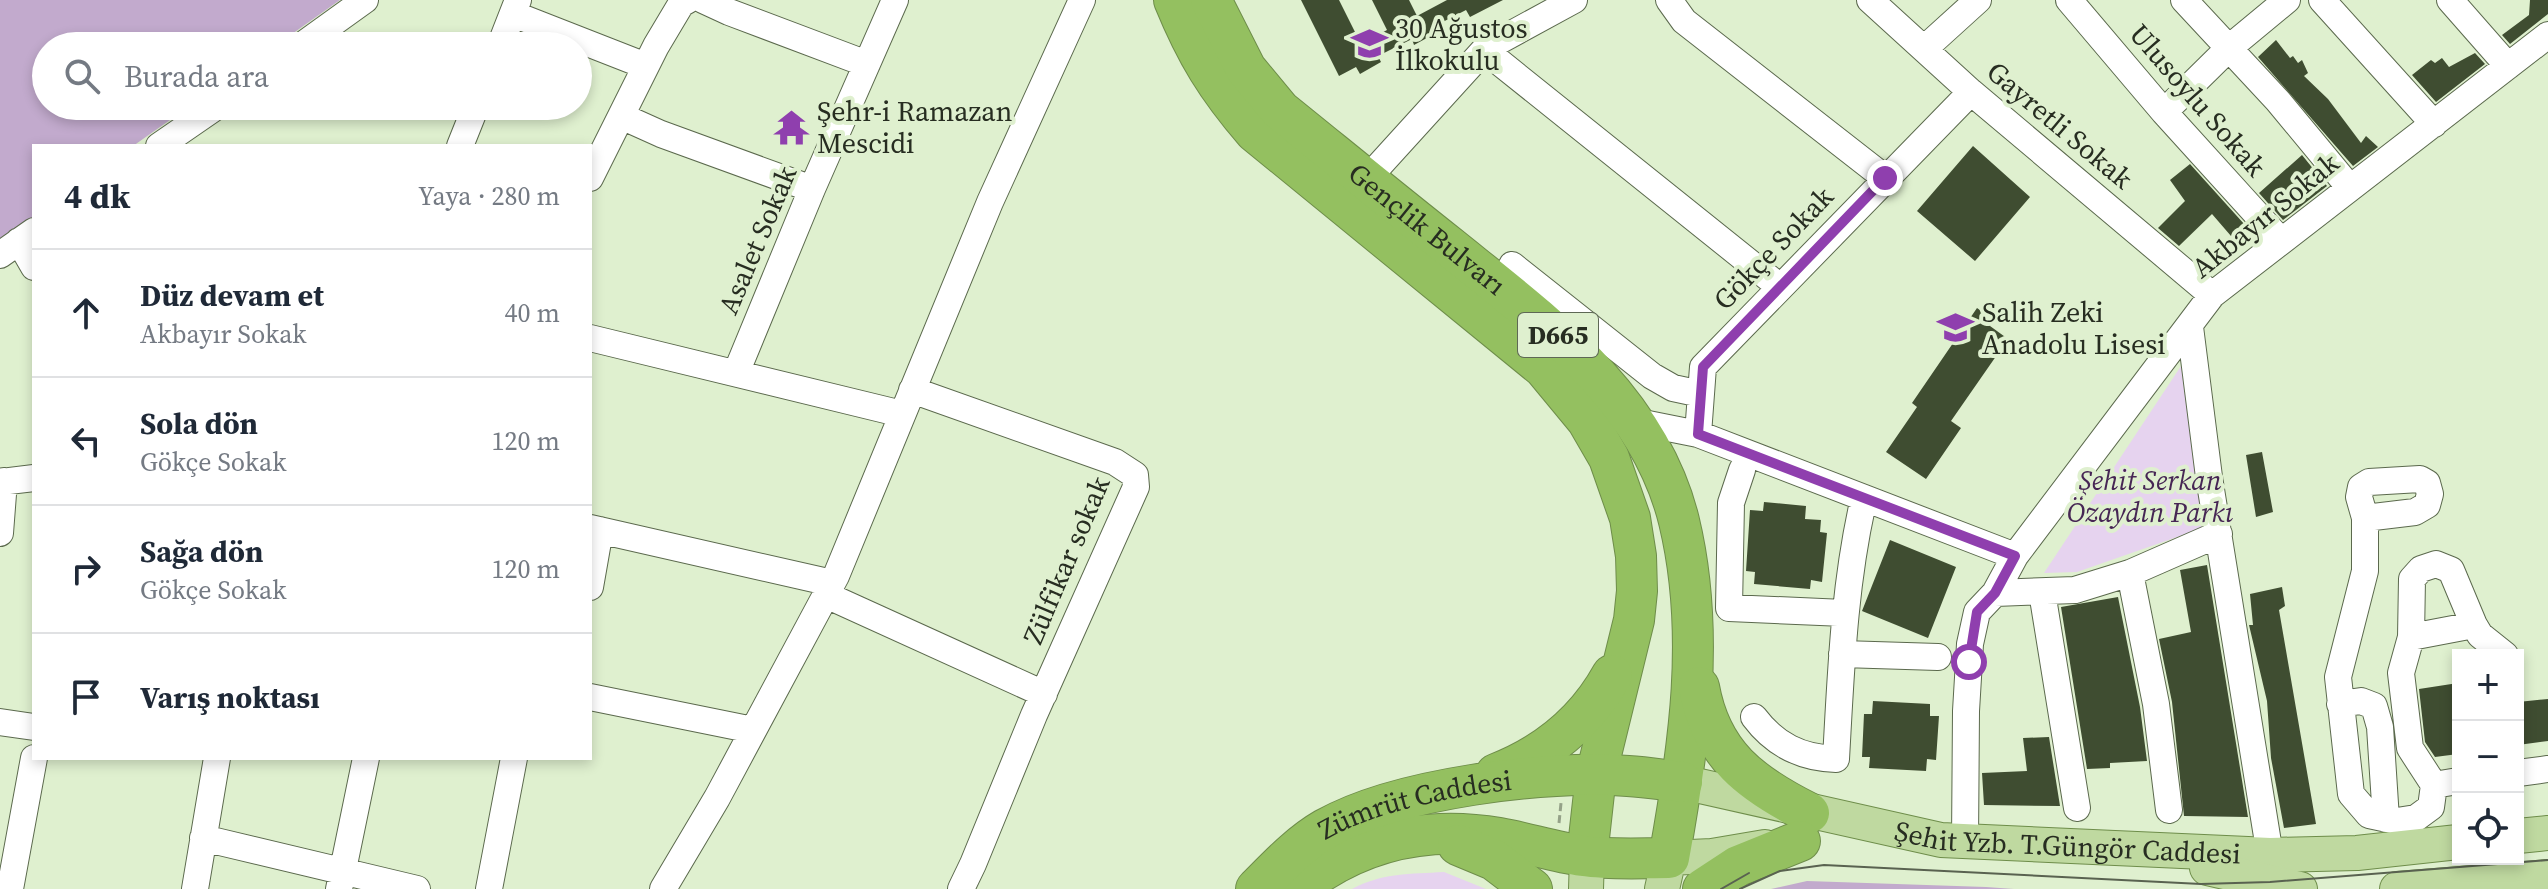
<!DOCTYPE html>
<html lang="tr">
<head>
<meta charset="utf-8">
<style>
  :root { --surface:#fff; --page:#f2f2f3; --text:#1f2937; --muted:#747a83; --line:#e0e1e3 }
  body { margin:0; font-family:"Source Serif 4",serif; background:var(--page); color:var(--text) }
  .controls { position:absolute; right:24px; bottom:24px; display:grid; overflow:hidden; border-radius:0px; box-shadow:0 4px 12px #0003 }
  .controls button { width:72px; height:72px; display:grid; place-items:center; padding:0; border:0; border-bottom:2px solid var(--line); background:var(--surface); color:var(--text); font:40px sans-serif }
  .stop { position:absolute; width:24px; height:24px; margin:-18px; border:6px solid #8f3fae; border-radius:50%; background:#fff }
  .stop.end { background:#8f3fae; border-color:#fff; box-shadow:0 2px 8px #0008 }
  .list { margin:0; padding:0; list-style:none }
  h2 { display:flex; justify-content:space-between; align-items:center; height:104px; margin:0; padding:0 32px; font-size:34px }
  h2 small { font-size:26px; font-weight:400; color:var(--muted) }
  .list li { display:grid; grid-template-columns:52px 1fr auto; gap:24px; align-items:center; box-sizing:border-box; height:128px; padding:0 32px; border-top:2px solid var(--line) }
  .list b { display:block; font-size:30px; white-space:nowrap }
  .list p { margin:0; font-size:26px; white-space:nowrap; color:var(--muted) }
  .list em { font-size:26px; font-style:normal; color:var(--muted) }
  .icon { flex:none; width:44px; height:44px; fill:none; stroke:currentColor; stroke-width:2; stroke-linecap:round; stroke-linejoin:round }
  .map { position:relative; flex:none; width:2548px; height:889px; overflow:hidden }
  .search { position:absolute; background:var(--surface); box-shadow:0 4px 12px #0003; left:32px; top:32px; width:560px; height:88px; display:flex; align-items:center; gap:20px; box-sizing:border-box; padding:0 28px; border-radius:44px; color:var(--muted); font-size:30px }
  .panel { position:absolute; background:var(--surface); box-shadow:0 4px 12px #0003; left:32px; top:144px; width:560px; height:616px; border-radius:0px }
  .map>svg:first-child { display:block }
  .green { fill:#e6d3ef }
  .forest { fill:#c2aacd }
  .building { fill:#3f4d31 }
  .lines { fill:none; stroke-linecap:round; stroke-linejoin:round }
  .minor-casing { stroke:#5b694d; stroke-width:28 }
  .major-casing { stroke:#6e8d4a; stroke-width:36 }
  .highway-casing { stroke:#6e8d4a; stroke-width:42 }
  .path { stroke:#94a188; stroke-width:3; stroke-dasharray:8 4; stroke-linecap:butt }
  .minor { stroke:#fff; stroke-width:26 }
  .major { stroke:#bfd9a0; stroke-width:34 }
  .highway { stroke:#94c060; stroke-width:40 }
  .tram { stroke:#596250; stroke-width:2 }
  .route { stroke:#8f3fae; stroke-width:10 }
  .labels { text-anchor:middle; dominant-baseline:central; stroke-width:8; stroke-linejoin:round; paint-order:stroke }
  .shield { fill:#dff0cf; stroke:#5e6855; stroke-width:2 }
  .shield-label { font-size:26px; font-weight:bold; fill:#272d21 }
  .poi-label { font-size:28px; fill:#272d21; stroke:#dff0cf; text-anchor:start }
  .street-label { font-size:28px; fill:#272d21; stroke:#dff0cf }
  .park-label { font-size:28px; font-style:italic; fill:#462654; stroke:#dff0cf }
</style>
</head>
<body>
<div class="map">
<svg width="2548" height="889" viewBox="0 0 2548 889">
  <rect width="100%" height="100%" fill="#dff0cf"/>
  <path class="green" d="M2181 366 2203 528 2077 572 2044 573Z
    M1444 872 1486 889H1352C1381 873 1411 874 1444 872Z"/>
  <path class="forest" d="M0 0H340L275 46H46V106H190L133 146H34V216L0 240Z
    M1807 881 1986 887 2014 889H1771Z"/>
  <path class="building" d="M1301 0H1339L1361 44 1387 30 1372 0H1409L1417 16 1447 0H1503L1470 17 1466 10 1433 27 1436 33 1414 45 1412 39 1378 56 1381 62 1360 74 1356 67 1339 76Z
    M2530 0H2548V14L2510 44 2502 35 2529 15Z
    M2276 40 2290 58 2293 56 2298 63 2302 60 2308 73 2304 76 2328 99 2361 143 2366 136 2378 147 2353 166 2258 57Z
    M2475 53 2485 64 2436 102 2412 75 2431 60 2435 63 2442 58 2449 67Z
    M1973 146 2030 197 1975 261 1917 211Z
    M2302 155 2327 186 2283 220 2259 193Z
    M2190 164 2245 225 2231 236 2212 214 2179 246 2158 228 2185 201 2170 180Z
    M1977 308 1994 320 1990 326 2008 339 1951 421 1961 428 1926 479 1886 452 1917 407 1912 403Z
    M2262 452 2273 512 2256 517 2246 455Z
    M1764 502 1806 506 1805 519 1821 520 1820 532 1827 533 1822 582 1811 580 1810 589 1754 584 1755 572 1746 571 1750 510 1763 511Z
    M1890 540 1956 567 1928 638 1862 611Z
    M2207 565 2248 817 2184 816 2172 702 2159 639 2191 632 2180 570Z
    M2282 587 2285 606 2279 610 2316 824 2284 828 2271 758 2267 701 2249 625H2253L2250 594Z
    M2118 597 2140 707 2147 761 2110 763V768L2087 769 2061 607Z
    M2458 683V754L2435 757 2425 742 2419 689Z
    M2548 699V741L2518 745V702Z
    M1873 701 1930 704V716H1939L1936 760 1927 759 1926 771 1869 768 1870 757H1862L1864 714H1872Z
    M2049 737 2060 806 1984 805 1982 773 2027 771 2023 738Z"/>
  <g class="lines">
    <defs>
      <path id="minor" d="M703 0 729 12 867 64
        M1669 0 1684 21 1885 178
        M1870 0 1971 92 2212 295
        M2069 0 2164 112 2281 241
        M2184 0 2278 101 2350 188
        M2322 0 2434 124
        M2450 0 2508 66
        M513 14 646 66
        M301 46 365 0
        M500 46 518 0
        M1486 48 1498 61 1780 287
        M1924 49 1978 0
        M2164 112 2229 48 2287 0
        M621 116 661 134 812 189
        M159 146 217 106
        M460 146 476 106
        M590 178 656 46 681 4 688 0
        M1366 180 1486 48 1574 0
        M19 241 34 267
        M0 255 34 231
        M1512 265 1652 376 1673 388 1701 394
        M2190 327 2209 477 2270 855
        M590 338 902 414
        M736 373 812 189 895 0
        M912 390 1115 462 1135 475 1136 487 1034 715 973 864 961 889
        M1633 421 1698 434 2015 556
        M1698 434 1703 367 1971 92
        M1742 470 1731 503 1729 608 1844 613
        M0 482 34 478
        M2365 518 2415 512 2427 505 2430 494 2427 483 2420 479 2369 482 2361 487 2359 497 2365 518V571L2338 677 2351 794 2369 815 2397 821 2416 818 2431 807 2434 785 2458 781
        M590 528 832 583
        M0 533 4 481
        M2130 573 2156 704 2169 810
        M590 587 600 530
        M2042 592 2077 808
        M1995 593 2075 590 2130 573 2219 534
        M826 595 1044 694
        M2411 637 2474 625
        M1842 654 1938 657
        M590 697 753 730
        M2340 704 2361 701 2374 706 2380 727 2386 819
        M1754 717C1775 745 1801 758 1836 759 1841 671 1844 584 1864 498
        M0 722 34 727
        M2518 773 2548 769
        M2434 785 2410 748 2401 673 2411 637 2412 579 2421 569 2436 564 2451 570 2474 625 2480 635 2505 655
        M203 838 417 889
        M1965 842 1966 711 1970 644 1977 612 1995 593 2015 556 2212 295 2548 35
        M10 889 34 758
        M195 889 217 758
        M339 889 366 758
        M489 889 514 758
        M663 889 717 798 836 576 990 202 1082 0"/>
      <g id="major">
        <path id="s1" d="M1682 782 1941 840 2270 855 2357 853 2458 842"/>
        <path d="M2518 836 2548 833"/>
        <path d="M2207 868 2300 889"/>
        <path d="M1586 889 1587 856"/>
        <path d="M1662 889 1669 858 1712 856 1765 847"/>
        <path d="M2397 889 2548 877"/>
      </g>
      <g id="highway">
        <path d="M1174 0C1196 54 1217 88 1255 132L1544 368 1587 420 1609 458 1630 518 1636 556 1637 591 1634 620 1596 775 1587 856"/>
        <path id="s2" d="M1211 0 1246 69 1280 110C1337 156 1393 202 1450 247 1543 322 1649 398 1679 521 1706 633 1689 747 1669 858 1641 858 1611 860 1583 856 1555 852 1527 843 1499 838 1424 825 1356 842 1297 889"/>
        <path d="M1699 687C1711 755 1751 784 1809 813"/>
        <path d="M1496 774C1545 755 1586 722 1612 675"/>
        <path d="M1458 845 1494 860 1532 889"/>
        <path id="s3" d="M1256 889C1277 868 1299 844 1325 829 1398 788 1545 770 1628 776 1646 777 1664 780 1682 782"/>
        <path d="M1703 889 1738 866 1800 841"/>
      </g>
    </defs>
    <use href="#minor" class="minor-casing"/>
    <use href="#major" class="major-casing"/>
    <use href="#highway" class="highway-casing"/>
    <path class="path" d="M1559 823 1561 803"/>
    <use href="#minor" class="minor"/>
    <use href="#major" class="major"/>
    <use href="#highway" class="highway"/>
    <path class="tram" d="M1721 889 1749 873
      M1740 889 1780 871 1824 865 2201 884 2270 882 2548 860"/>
  </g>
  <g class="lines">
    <path class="route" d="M1885 178 1703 367 1698 434 2015 556 1995 593 1977 612 1969 662"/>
  </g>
  <defs>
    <symbol id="school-bare" viewBox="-9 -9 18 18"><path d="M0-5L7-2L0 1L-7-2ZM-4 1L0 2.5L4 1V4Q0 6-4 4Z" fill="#8f3fae" stroke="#dff0cf" stroke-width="2.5" paint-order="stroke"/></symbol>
    <symbol id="temple-bare" viewBox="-9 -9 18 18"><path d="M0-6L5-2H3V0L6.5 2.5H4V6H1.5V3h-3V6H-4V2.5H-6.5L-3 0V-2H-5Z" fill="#8f3fae" stroke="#dff0cf" stroke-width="2.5" paint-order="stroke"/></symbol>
  </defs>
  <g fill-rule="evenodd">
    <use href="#school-bare" x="1344" y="18" width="51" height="51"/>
    <use href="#temple-bare" x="766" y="102" width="51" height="51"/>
    <use href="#school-bare" x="1930" y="302" width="51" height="51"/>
  </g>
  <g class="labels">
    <rect class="shield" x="1518" y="313" width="80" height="44" rx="6"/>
    <g class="shield-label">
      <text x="1558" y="335">D665</text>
    </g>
    <g class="poi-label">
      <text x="1395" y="28">30 Ağustos<tspan x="1395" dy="32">İlkokulu</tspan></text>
      <text x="817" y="111">Şehr-i Ramazan<tspan x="817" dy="32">Mescidi</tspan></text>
      <text x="1982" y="312">Salih Zeki<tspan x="1982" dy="32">Anadolu Lisesi</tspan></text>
    </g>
    <g class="street-label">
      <text transform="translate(2198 100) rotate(49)">Ulusoylu Sokak</text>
      <text transform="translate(2060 125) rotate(40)">Gayretli Sokak</text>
      <text transform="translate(2265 215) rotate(-39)">Akbayır Sokak</text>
      <text stroke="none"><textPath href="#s2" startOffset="320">Gençlik Bulvarı</textPath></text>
      <text transform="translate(757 240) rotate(-67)">Asalet Sokak</text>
      <text transform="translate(1773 248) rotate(-46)">Gökçe Sokak</text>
      <text transform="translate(1066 560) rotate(-67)">Zülfikar sokak</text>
      <text stroke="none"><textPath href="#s3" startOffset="186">Zümrüt Caddesi</textPath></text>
      <text stroke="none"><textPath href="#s1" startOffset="392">Şehit Yzb. T.Güngör Caddesi</textPath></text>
    </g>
    <g class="park-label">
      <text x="2150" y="480">Şehit Serkan<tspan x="2150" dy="32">Özaydın Parkı</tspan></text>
    </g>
  </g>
</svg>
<div class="controls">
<button>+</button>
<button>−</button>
<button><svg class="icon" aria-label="locate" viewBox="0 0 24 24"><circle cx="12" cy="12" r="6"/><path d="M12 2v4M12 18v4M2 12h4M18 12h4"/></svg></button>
</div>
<div class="stop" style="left:1969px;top:662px"></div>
<div class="stop end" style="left:1885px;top:178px"></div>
<div class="search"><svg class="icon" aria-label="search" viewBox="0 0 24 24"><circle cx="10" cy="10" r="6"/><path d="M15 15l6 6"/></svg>Burada ara</div>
<section class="panel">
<h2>4 dk<small>Yaya · 280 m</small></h2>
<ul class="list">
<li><svg class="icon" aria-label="ahead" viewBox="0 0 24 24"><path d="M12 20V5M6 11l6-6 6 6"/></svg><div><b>Düz devam et</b><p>Akbayır Sokak</p></div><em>40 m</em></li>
<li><svg class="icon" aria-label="left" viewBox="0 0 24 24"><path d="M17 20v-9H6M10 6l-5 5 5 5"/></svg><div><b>Sola dön</b><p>Gökçe Sokak</p></div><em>120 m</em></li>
<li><svg class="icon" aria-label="right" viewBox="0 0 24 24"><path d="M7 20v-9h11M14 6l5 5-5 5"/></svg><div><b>Sağa dön</b><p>Gökçe Sokak</p></div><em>120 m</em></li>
<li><svg class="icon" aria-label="arrive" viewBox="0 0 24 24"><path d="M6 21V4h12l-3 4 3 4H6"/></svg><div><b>Varış noktası</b></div></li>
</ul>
</section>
</div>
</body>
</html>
